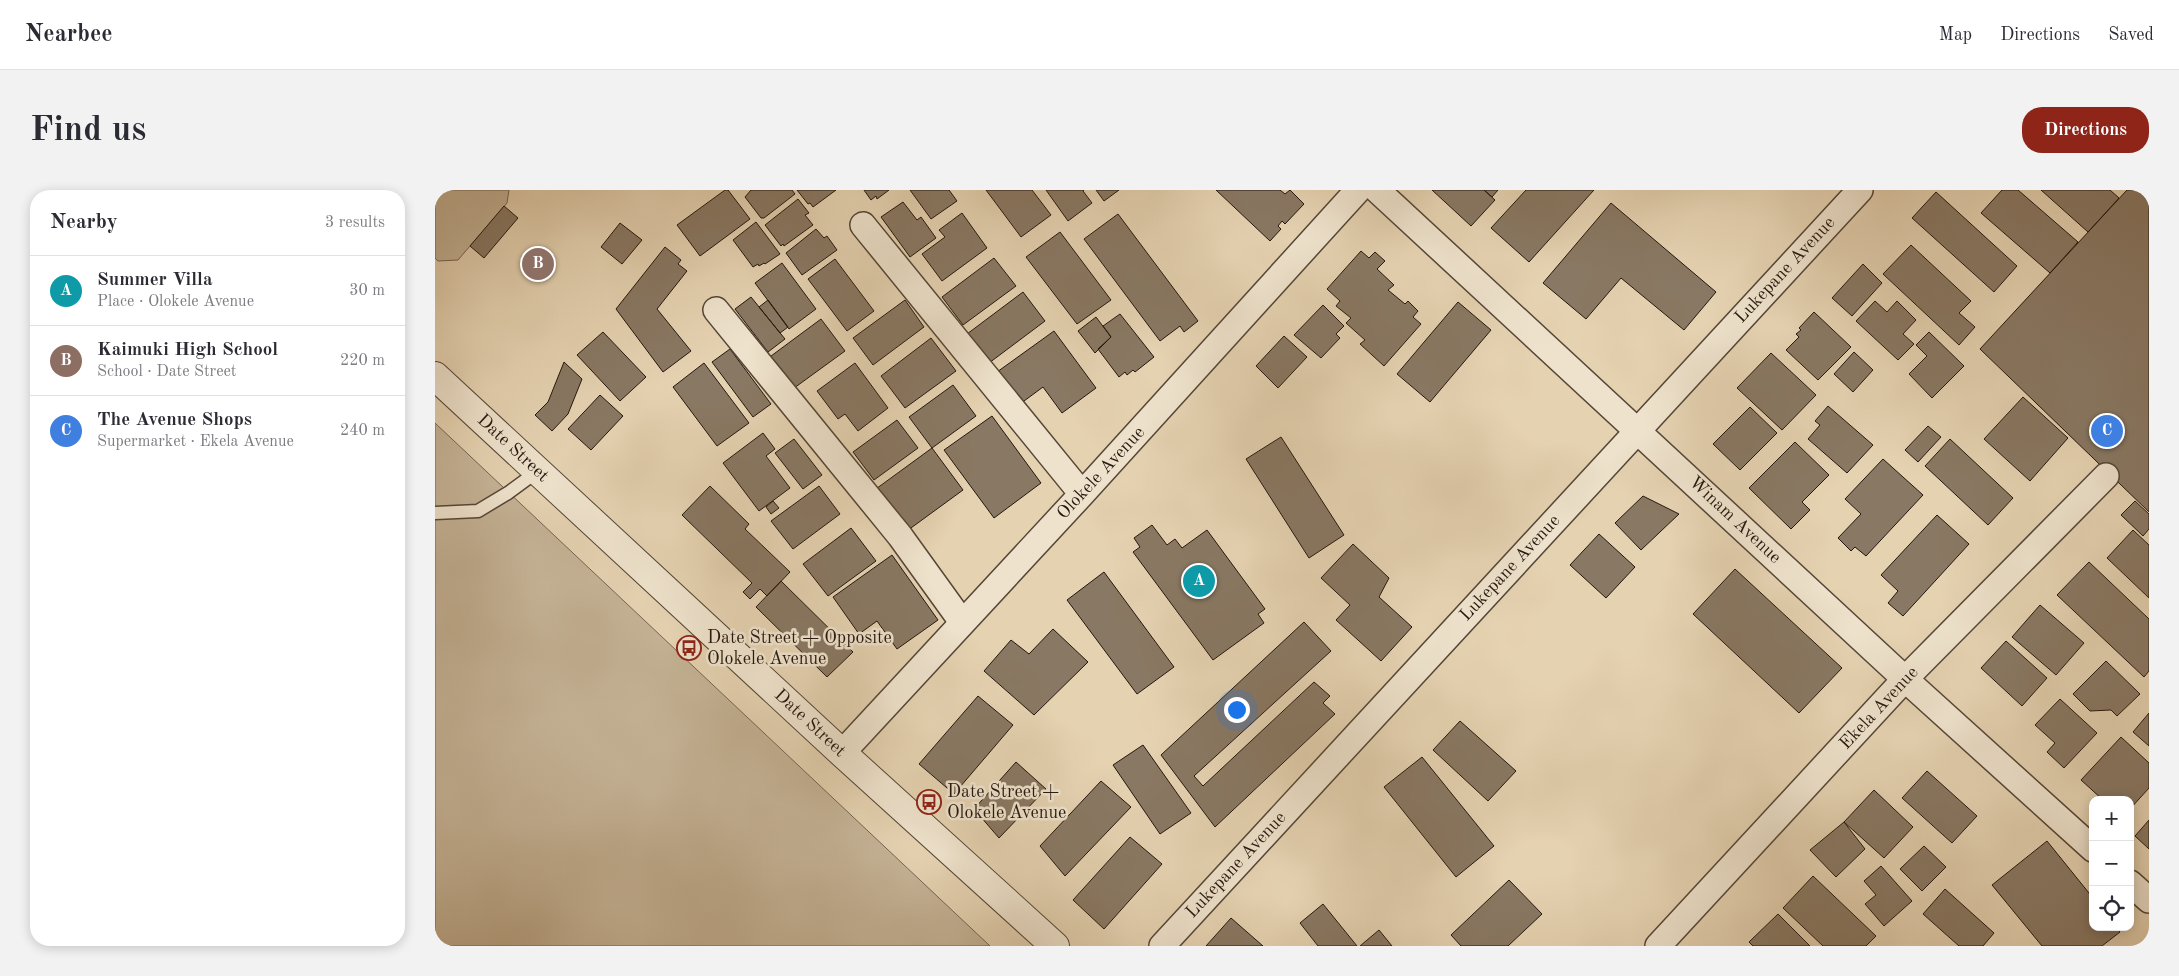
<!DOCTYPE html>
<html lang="en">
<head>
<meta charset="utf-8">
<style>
  :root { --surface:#fff; --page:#f2f2f3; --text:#2b2b33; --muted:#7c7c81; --line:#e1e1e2; --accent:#8f2418 }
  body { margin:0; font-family:"Old Standard TT",serif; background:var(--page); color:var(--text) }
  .controls { position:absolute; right:15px; bottom:15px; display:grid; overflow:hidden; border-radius:10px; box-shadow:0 2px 12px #0003 }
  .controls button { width:45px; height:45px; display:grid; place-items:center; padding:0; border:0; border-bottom:1px solid var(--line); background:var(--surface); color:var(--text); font:25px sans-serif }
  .you { position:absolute; left:801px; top:519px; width:18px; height:18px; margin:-12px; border:4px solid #fff; border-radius:50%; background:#1a73e8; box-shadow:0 0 0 8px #1a73e833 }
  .badge { display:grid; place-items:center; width:32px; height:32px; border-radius:50%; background:var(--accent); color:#fff; font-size:16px; font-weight:700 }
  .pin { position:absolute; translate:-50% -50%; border:2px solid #fff; box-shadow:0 1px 5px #0006 }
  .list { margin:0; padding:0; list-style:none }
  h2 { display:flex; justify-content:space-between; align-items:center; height:65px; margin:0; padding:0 20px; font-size:21px }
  h2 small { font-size:16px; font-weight:400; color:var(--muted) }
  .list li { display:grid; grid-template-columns:32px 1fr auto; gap:15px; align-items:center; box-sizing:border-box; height:70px; padding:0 20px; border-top:1px solid var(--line) }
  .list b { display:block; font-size:19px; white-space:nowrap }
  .list p { margin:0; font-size:16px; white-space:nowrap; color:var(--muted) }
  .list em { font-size:16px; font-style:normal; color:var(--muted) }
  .icon { flex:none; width:28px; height:28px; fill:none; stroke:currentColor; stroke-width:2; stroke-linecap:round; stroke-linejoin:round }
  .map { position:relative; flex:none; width:1714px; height:756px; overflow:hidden; border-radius:20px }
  header { display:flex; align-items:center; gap:30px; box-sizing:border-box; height:70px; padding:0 25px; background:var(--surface); border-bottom:1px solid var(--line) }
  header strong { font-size:24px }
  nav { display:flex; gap:28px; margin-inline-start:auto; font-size:18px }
  .intro { display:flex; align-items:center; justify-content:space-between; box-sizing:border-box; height:120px; padding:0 30px }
  h1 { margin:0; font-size:35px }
  .button { padding:12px 22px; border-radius:20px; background:var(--accent); color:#fff; font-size:18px; font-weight:700 }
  main { display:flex; gap:30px; padding:0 30px }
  aside { flex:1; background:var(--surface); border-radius:20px; box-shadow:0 2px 12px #0003 }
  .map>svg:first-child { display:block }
  .green { fill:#c4b295; stroke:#746452 }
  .building { fill:#897863; stroke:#25170e }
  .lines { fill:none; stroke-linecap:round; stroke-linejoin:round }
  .service-casing { stroke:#554637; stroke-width:15 }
  .minor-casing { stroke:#554637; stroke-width:28 }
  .tertiary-casing { stroke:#554637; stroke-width:30 }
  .service { stroke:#eee2cc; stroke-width:12 }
  .minor { stroke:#eee2cc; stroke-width:25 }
  .tertiary { stroke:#eee2cc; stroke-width:28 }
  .labels { text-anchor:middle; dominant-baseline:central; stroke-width:5; stroke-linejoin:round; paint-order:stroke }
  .street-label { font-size:18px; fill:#25170e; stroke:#eee2cc }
  .poi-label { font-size:18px; fill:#25170e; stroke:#eee2cc; text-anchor:start }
</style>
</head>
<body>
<header>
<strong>Nearbee</strong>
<nav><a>Map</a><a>Directions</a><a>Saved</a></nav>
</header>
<div class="intro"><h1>Find us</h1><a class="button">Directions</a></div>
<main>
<aside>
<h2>Nearby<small>3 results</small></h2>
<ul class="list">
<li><span class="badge" style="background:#0f9aa8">A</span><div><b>Summer Villa</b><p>Place · Olokele Avenue</p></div><em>30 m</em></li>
<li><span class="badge" style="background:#8d6e63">B</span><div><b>Kaimuki High School</b><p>School · Date Street</p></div><em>220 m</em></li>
<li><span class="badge" style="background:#3f7fe0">C</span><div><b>The Avenue Shops</b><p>Supermarket · Ekela Avenue</p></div><em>240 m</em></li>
</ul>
</aside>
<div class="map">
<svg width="1714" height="756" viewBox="0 0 1714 756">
  <rect width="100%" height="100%" fill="#e5d2b1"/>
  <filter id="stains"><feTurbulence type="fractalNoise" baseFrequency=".004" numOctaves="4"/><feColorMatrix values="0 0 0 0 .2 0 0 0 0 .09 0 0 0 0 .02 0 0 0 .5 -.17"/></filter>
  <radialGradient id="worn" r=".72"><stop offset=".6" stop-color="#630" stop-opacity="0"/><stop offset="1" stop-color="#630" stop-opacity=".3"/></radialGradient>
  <path class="green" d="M0 0H74L72 13 23 70 3 71 0 68Z
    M0 233 555 756H0Z"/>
  <path class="building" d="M290 0H293L315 29 265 66 242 35Z
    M316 0H357L360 4 329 28H326L310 7Z
    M362 0H401L378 17 375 13 373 14Z
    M429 0H454L442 9 441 6 436 10Z
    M475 0H514L522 11 496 29Z
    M551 0H597L616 25 586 47Z
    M611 0H649L648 1 657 13 633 31Z
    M661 0H684L669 11Z
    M781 0H845L850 4 855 0 869 14 850 34 847 31 843 36 846 39 835 51Z
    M997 0H1049L1060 10 1036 36Z
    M1049 0H1063L1057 7Z
    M1091 0H1159L1094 72 1056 38Z
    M1567 0H1583L1643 52 1615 83 1546 23Z
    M1606 0H1675L1684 8 1653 42Z
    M1692 0H1714V322L1545 159Z
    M1501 2 1582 76 1559 102 1477 28Z
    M363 9 374 23 370 25 378 35 349 56 348 54 346 56 330 35Z
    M468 12 482 30 486 27 501 48 475 67 446 27Z
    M1176 13 1281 102 1249 140 1186 88 1151 129 1108 93Z
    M69 16 83 28 49 68 35 56Z
    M527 23 552 58 507 91 487 64 510 47 504 40Z
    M683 24 763 131 749 142 745 136 725 151 649 49Z
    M321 32 345 64 330 74 329 73 324 76 323 74 318 77 298 50Z
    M185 33 207 50 187 74 166 57Z
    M381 39 389 48 392 46 402 60 367 85 351 63Z
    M625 42 676 110 642 134 591 67Z
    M1476 55 1536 111 1524 123 1540 137 1524 155 1448 84Z
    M230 57 246 70 243 74 252 81 222 119 256 161 228 182 181 119Z
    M926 61 934 68 940 62 950 71 942 79 959 95 953 100 970 114 973 111 983 121 978 127 986 134 949 176 925 154 930 150 911 133 916 128 901 116 905 111 892 99Z
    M559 68 581 96 528 135 507 107Z
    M400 69 439 121 412 141 373 89Z
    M347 73 381 119 354 139 320 93Z
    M1428 74 1447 93 1417 126 1397 108Z
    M588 102 610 131 554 173 532 144Z
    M316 107 350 149 333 162 300 119Z
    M333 110 353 137 345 143 324 117Z
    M470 110 489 137 438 175 418 148Z
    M1440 111 1452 122 1462 111 1481 130 1468 144 1479 154 1463 170 1421 131Z
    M1023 112 1056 140 995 212 962 184Z
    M888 115 909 136 901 144 905 148 886 168 859 145Z
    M1379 122 1416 157 1383 190 1351 160 1364 147 1361 144 1366 140 1364 138Z
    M685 124 719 167 700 182 698 180 692 185 690 182 684 187 663 159 676 147 668 136Z
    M661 127 676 147 660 163 643 141Z
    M386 129 410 161 355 201 332 169Z
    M619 141 661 198 627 223 608 197 585 214 562 182Z
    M168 142 211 187 185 211 142 165Z
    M1494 142 1529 176 1497 208 1474 184 1492 166 1481 155Z
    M849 146 872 167 843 198 821 176Z
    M496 148 521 181 470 218 446 186Z
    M295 159 336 214 318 227 277 172Z
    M1419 162 1438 180 1418 202 1399 184Z
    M1336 163 1381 205 1347 240 1302 198Z
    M129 172 147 189 133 224 117 241 100 225 113 212Z
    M269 173 314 233 282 256 238 197Z
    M420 173 453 218 423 241 410 224 403 229 382 201Z
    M518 195 541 226 497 258 474 227Z
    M165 205 188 226 156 260 133 239Z
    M1588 207 1633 248 1595 291 1549 249Z
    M1393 216 1438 255 1412 283 1373 249 1385 235 1380 231Z
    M1315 217 1342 243 1305 280 1278 254Z
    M557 226 606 293 559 328 509 260Z
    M462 230 483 258 439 290 418 262Z
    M1493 236 1506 247 1483 272 1470 260Z
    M328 243 340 259 331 266 355 298 324 321 288 273Z
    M846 247 909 345 874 368 811 269Z
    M359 249 387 285 368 299 340 263Z
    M1515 249 1578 308 1553 335 1490 276Z
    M1360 252 1394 285 1367 312 1375 320 1356 339 1314 298Z
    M497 258 528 300 465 346 434 304Z
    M1448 269 1488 305 1431 366 1420 357 1416 361 1403 348 1426 324 1410 309Z
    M275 296 314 334 310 339 355 382 332 406 325 399 315 409 308 402 317 393 247 325Z
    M384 296 405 324 358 359 336 331Z
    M1208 306 1244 324 1206 360 1180 333Z
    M338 311 344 318 336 324 331 317Z
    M1700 311 1714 324V339L1708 346 1686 325Z
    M1502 325 1534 354 1468 426 1453 413 1463 401 1446 385Z
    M717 335 732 355 740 349 747 358 772 340 830 419 823 424 829 433 778 470 698 362 705 357 699 348Z
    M416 338 441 371 393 406 368 374Z
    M1698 340 1714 355V408L1672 368Z
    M1164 344 1200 377 1171 408 1135 375Z
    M918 354 954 388 944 407 977 437 946 471 901 430 915 415 886 388Z
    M457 365 503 430 462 459 442 431 424 444 398 407Z
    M1654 372 1714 429V481L1709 487 1622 405Z
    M1300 379 1407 478 1364 523 1258 424Z
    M669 382 739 477 702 504 632 410Z
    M346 391 418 462 392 487 321 417Z
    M1605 415 1649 453 1621 485 1577 447Z
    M869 432 896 461 759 586 768 596 879 492 895 506 888 513 900 524 780 637 726 565Z
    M618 439 653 472 599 525 549 481 576 450 594 464Z
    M1571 451 1612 488 1587 516 1546 478Z
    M1671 471 1705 504 1682 526 1676 520 1655 521 1638 504Z
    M543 506 578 535 519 604 484 574Z
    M1625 509 1662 543 1629 578 1612 562 1620 553 1600 535Z
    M1714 523V556L1698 542Z
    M1025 531 1081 581 1053 611 998 560Z
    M1686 547 1714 573V598L1695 619V610H1668L1646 590Z
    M708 555 756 623 725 644 678 575Z
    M987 567 1059 656 1021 687 949 597Z
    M581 572 611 599 564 648 539 619Z
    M1492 581 1542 626 1517 653 1467 608Z
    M666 591 696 617 630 686 605 656Z
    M1439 600 1478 637 1449 668 1409 632Z
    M1714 630V659L1700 646Z
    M1409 632 1430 659 1401 687 1375 660Z
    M695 647 727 674 669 739 638 710Z
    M1612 651 1658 708V737H1681L1685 742 1667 756H1607L1557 695Z
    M1489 656 1511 677 1487 701 1465 679Z
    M1446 676 1477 711 1449 736 1430 714 1441 705 1429 691Z
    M1378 686 1441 746 1431 756H1388L1348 718Z
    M1074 690 1107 724 1073 756H1026L1016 745Z
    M1510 699 1559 743 1548 756H1524L1488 724Z
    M888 714 922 756H883L865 733Z
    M1343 724 1375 756H1318L1314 752Z
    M796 728 828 756H771Z
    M944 740 957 756H925Z"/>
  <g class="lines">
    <defs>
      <path id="service" d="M0 323 43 321 73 303 103 281"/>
      <path id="minor" d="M942 0 1470 489 1658 659
        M428 35 647 304
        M281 120 465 346 527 432
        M407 563 647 304 923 0
        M1695 693 1714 710
        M727 756 1425 0
        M1223 756 1470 489 1671 286"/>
      <path id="tertiary" d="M0 186 407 563 620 756"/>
    </defs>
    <use href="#service" class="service-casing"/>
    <use href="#minor" class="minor-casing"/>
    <use href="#tertiary" class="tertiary-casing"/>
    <use href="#service" class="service"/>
    <use href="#minor" class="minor"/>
    <use href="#tertiary" class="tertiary"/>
  </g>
  <defs>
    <symbol id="bus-ring" viewBox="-11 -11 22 22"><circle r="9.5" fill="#eee2cc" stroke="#8f2418" stroke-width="1.5"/><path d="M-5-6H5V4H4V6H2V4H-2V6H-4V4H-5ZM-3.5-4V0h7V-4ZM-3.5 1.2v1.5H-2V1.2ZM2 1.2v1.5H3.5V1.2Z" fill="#8f2418"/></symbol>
  </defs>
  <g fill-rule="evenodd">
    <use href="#bus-ring" x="240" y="444" width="28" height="28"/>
    <use href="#bus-ring" x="480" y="598" width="28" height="28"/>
  </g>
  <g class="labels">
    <g class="street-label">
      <text transform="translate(1350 80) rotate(-47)">Lukepane Avenue</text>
      <text transform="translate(78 258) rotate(43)">Date Street</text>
      <text transform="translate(666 283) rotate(-47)">Olokele Avenue</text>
      <text transform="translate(1300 330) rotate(43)">Winam Avenue</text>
      <text transform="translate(1075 378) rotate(-47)">Lukepane Avenue</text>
      <text transform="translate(1444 518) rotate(-47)">Ekela Avenue</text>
      <text transform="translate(375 533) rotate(43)">Date Street</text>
      <text transform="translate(801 675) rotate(-47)">Lukepane Avenue</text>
    </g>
    <g class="poi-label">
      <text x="272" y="448">Date Street + Opposite<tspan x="272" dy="21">Olokele Avenue</tspan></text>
      <text x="512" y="602">Date Street +<tspan x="512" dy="21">Olokele Avenue</tspan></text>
    </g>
  </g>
  <rect width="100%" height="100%" filter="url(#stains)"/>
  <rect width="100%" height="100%" fill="url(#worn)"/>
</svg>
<div class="controls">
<button>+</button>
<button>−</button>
<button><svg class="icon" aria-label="locate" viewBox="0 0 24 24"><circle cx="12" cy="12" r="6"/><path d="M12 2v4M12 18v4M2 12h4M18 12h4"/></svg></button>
</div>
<div class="you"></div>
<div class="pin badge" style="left:764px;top:391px;background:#0f9aa8">A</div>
<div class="pin badge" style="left:103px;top:74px;background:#8d6e63">B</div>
<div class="pin badge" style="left:1672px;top:241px;background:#3f7fe0">C</div>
</div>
</main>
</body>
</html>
